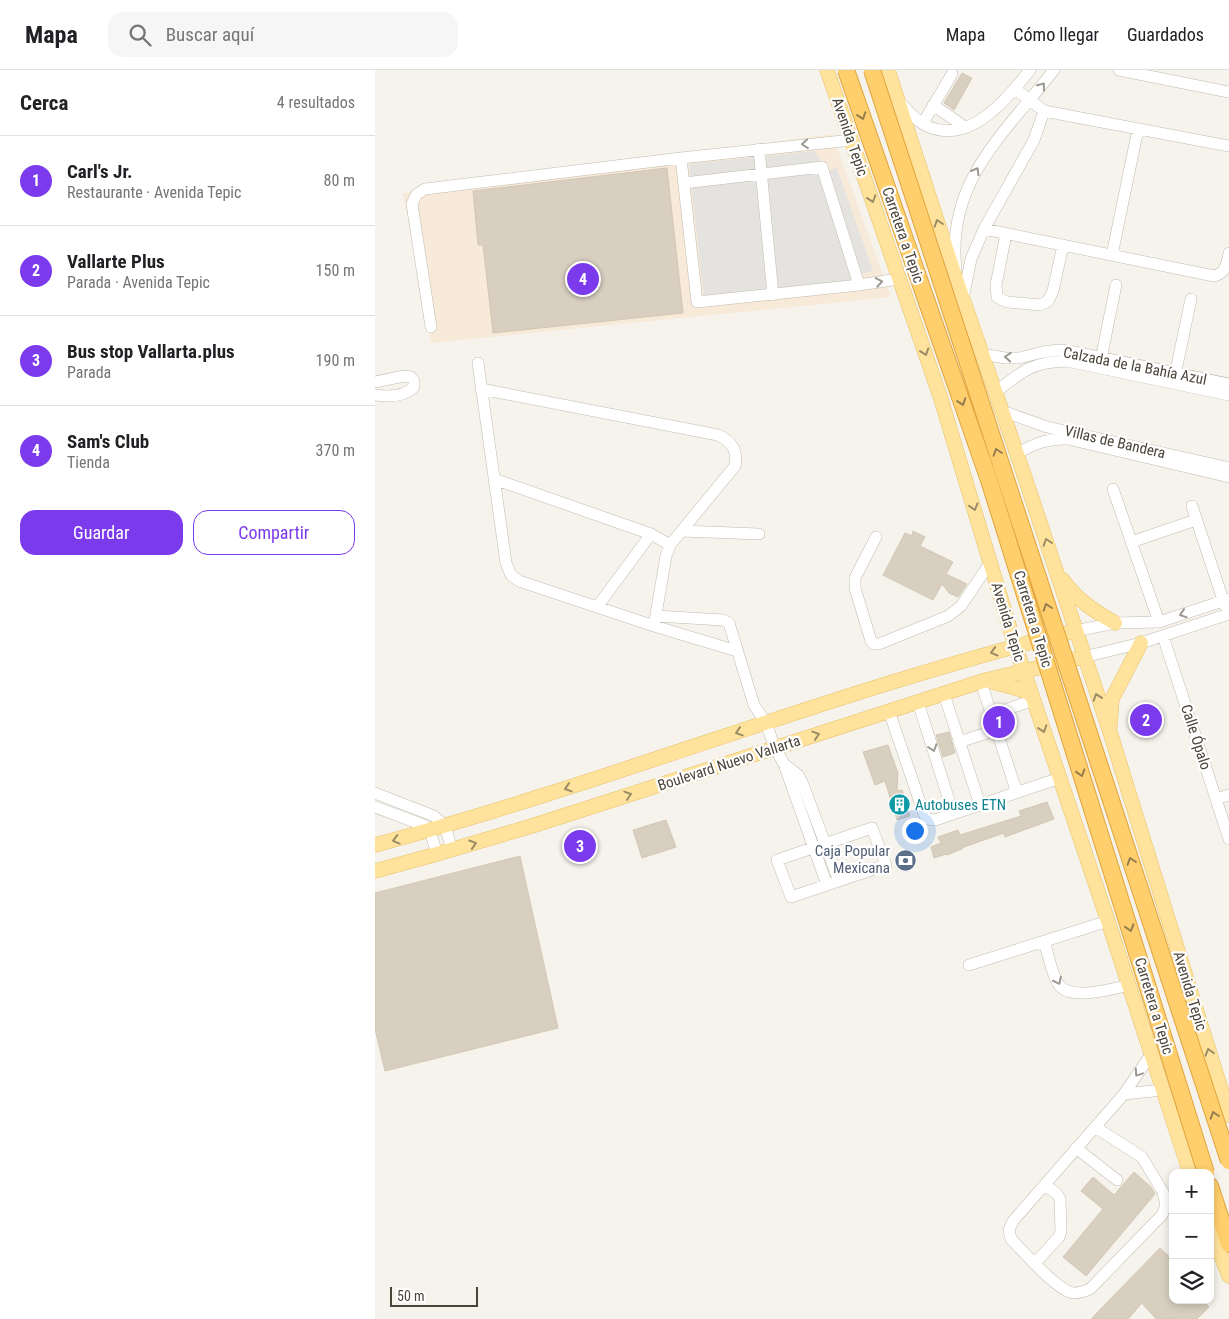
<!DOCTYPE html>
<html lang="es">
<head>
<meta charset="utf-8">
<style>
  :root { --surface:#fff; --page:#f6f6f6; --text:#202124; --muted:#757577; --line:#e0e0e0; --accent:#7c3aed }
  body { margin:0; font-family:"Roboto Condensed",sans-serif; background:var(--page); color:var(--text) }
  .controls { position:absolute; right:15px; bottom:15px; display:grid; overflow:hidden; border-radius:10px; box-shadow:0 2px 8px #0003 }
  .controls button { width:45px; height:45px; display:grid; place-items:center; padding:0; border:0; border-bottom:1px solid var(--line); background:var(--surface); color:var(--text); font:25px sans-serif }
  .scale { position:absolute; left:15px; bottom:12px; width:88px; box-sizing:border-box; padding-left:5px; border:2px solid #4b4439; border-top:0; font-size:14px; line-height:18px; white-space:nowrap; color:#4b4439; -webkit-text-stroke:4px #fff; paint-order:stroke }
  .you { position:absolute; left:539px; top:760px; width:18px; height:18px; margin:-12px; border:4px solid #fff; border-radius:50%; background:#1a73e8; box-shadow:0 0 0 8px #1a73e833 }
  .badge { display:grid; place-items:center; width:32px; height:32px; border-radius:50%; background:var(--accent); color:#fff; font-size:16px; font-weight:700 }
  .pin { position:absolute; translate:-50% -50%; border:2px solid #fff; box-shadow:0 1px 5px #0006 }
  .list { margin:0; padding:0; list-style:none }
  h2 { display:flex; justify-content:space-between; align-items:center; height:65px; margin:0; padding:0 20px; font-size:21px }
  h2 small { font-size:16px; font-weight:400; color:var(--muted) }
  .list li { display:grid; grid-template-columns:32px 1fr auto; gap:15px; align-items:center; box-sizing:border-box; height:90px; padding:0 20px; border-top:1px solid var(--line) }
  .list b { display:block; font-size:19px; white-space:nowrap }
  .list p { margin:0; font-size:16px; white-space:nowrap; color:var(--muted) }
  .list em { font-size:16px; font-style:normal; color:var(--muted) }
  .actions { display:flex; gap:10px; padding:15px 20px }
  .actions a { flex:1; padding:11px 0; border:1px solid var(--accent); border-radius:15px; text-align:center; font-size:18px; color:var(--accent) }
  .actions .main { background:var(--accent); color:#fff }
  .icon { flex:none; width:28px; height:28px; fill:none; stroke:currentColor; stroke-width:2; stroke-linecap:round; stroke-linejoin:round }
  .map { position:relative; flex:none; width:854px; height:1249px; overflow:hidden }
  header { display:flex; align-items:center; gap:30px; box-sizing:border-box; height:70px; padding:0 25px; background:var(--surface); border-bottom:1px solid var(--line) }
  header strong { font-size:24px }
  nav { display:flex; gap:28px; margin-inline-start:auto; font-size:18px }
  .search { width:350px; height:45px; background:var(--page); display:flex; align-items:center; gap:12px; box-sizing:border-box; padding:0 18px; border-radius:15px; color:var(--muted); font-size:19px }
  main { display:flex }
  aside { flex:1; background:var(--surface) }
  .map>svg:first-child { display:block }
  .commercial { fill:#f7ead8 }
  .parking { fill:#e5e3e0 }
  .building { fill:#d8cfc1; stroke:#d3c7b4 }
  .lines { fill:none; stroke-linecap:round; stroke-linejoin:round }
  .minor-casing { stroke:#c2bbae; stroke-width:12 }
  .major-casing { stroke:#e6c16a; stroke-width:15 }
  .highway-casing { stroke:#e0a43c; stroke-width:18 }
  .minor { stroke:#fff; stroke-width:11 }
  .major { stroke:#ffe39c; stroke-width:14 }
  .highway { stroke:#ffcf6e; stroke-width:16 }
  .highway-bridge-casing { stroke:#e0a43c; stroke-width:18; stroke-linecap:butt }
  .highway-bridge { stroke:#ffcf6e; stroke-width:16 }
  .oneway { stroke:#9c9892 }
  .oneway2 { stroke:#937c4e }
  .oneway3 { stroke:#9c8c66 }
  .labels { text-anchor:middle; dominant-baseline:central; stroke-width:4.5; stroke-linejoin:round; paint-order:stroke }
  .street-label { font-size:15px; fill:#4b4439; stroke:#fff }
  .culture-label { font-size:15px; fill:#0d838f; stroke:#fff; text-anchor:start }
  .service-label { font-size:15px; fill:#4e5e75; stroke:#fff; text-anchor:end }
</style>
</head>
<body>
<header>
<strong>Mapa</strong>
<div class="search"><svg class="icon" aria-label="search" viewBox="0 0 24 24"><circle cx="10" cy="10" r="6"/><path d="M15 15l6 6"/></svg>Buscar aquí</div>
<nav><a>Mapa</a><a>Cómo llegar</a><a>Guardados</a></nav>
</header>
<main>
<aside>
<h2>Cerca<small>4 resultados</small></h2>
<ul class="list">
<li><span class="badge">1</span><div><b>Carl's Jr.</b><p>Restaurante · Avenida Tepic</p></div><em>80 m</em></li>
<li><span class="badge">2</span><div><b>Vallarte Plus</b><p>Parada · Avenida Tepic</p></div><em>150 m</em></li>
<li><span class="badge">3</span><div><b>Bus stop Vallarta.plus</b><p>Parada</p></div><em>190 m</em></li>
<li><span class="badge">4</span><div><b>Sam's Club</b><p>Tienda</p></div><em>370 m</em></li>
</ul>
<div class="actions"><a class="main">Guardar</a><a>Compartir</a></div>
</aside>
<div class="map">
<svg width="854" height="1249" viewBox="0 0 854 1249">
  <rect width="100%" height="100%" fill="#f6f3ec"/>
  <path class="commercial" d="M457 64 516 227 56 273 28 123Z"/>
  <path class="parking" d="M440 81 452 101 462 98 498 201 480 206V212L329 228 314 94Z"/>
  <path class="building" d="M587 3 597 8 579 40 569 33Z
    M292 98 308 243 118 263 108 175H103L98 121Z
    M538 461 550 467 545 476 578 492 571 504 592 514 583 527 574 523 567 514 558 530 508 505 530 463 537 466Z
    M574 662 580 683 568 687 561 665Z
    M513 675 523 703 522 721 527 720 535 746 522 750 510 711 500 715 488 682Z
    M672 732 679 749 630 767 629 763 589 777 587 779 572 785 571 784 559 788 556 777 566 773 563 767 583 760 585 765 646 746 644 741Z
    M291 750 301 777 267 788 258 760Z
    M213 770 218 785 202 791 197 775Z
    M145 786 183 958 10 1001 0 959V823Z
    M759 1102 776 1117 780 1124 711 1206 688 1187 728 1139 706 1121 718 1107 739 1125Z
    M785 1178 798 1190V1230H828L834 1237 822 1249H781L767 1233 753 1249H716Z"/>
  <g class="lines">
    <defs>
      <path id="minor" d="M744 0 854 22
        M640 19 669 41 854 76
        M524 31C533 41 542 52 554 57 596 74 632 29 655 0
        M558 35 590 57
        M548 53 577 4
        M384 79 398 225
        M306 88 322 232 484 215 524 209
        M309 113 447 97 484 215
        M609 159 839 206C851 203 852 194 854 183
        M631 164 621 215 622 227 632 232 665 235 673 231 678 221 688 175
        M737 185 763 59
        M581 198C571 111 631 62 679 0
        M588 229 596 189 609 159 659 70 669 41
        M56 257 37 134 41 125 50 119 306 88 477 70
        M607 284 630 288H644L668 282 684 280 699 282 854 314
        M103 293 131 493 136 505 144 511 279 556 362 581
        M725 294 741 215
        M799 310 816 229
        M0 312 29 306 36 307 39 311V317C29 327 13 327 0 325
        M106 319 343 365C357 372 363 380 360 396L295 475 291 486 279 556
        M621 322C647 301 657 292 692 291L854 325
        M627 341 672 357 854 398
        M642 384C658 374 673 368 693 369L854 407
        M119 409 276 464 295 475
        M738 419 784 552
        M817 436 850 536
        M307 461 384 464
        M501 467 480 508V518L496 571 499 574H504L573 546 586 536 615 493
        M756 472 821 450
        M222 537 276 464
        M281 546 348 550 354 553 379 635 391 653 400 678 409 694 452 815
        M700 561 740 553 784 552 854 529
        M788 566 854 769
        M709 587 766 573 854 544
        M606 612 642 723
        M569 624 605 735
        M543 632 578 743
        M514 641 549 744 553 749 560 750 685 708
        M616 645 658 630
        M584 672 621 660
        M409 694 423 705 427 712 464 811
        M0 723 59 746 70 756 77 780
        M841 729 854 725
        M0 737 48 755 55 761 62 784
        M497 758 511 795 416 827 402 790Z
        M669 871C673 883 677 906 684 915 696 931 737 919 755 915
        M594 895 733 851
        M749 1024 788 1020
        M720 1057 767 1087 788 1122 791 1136 787 1145 715 1219C710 1221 704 1223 699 1223 683 1222 649 1182 636 1169L634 1160 638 1151 749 1024 777 983
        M701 1078 742 1110
        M660 1193 684 1167 686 1161 685 1129 682 1124 670 1115"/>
      <path id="major" d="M452 0 565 326 640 575 733 851 815 1103
        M513 0 583 215 642 384 735 662 854 1045
        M688 510C702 530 719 541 740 553
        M614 611 644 619 657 625
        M735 656 737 629 766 573
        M0 775C236 712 463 619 700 561
        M0 801 62 784 160 755 611 610 709 587
        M835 1158 854 1206"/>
      <path id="highway" d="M835 1116 854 1174"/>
    </defs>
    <use href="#minor" class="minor-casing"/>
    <use href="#major" class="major-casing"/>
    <use href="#highway" class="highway-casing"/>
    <use href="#minor" class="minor"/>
    <use href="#major" class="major"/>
    <use href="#highway" class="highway"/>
    <defs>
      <path id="highway-bridge" d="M471 0 614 410 831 1103
        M497 0 854 1091"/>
    </defs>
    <use href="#highway-bridge" class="highway-bridge-casing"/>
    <use href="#highway-bridge" class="highway-bridge"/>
  </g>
  <defs><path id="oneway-chevron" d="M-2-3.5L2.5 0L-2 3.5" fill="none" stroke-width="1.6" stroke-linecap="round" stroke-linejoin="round" transform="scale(1.25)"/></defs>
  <g class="oneway">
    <use href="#oneway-chevron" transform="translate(667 16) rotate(-52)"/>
    <use href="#oneway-chevron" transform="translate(430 74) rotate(175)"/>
    <use href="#oneway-chevron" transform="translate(601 101) rotate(-60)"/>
    <use href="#oneway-chevron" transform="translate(504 212) rotate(-10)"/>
    <use href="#oneway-chevron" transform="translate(633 287) rotate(-176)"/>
    <use href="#oneway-chevron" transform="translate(808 544) rotate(162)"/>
    <use href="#oneway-chevron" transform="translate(558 678) rotate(72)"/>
    <use href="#oneway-chevron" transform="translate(683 911) rotate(63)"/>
    <use href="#oneway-chevron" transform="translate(763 1003) rotate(124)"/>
  </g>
  <g class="oneway2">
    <use href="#oneway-chevron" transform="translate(487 46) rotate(71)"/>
    <use href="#oneway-chevron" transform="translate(587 332) rotate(71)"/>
    <use href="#oneway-chevron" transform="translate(622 382) rotate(-108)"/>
    <use href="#oneway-chevron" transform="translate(672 537) rotate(-108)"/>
    <use href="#oneway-chevron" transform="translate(706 703) rotate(73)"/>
    <use href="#oneway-chevron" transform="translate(756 791) rotate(-108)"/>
    <use href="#oneway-chevron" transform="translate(755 858) rotate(73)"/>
    <use href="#oneway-chevron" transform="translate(839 1045) rotate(-108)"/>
  </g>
  <g class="oneway3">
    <use href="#oneway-chevron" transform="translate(497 129) rotate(71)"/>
    <use href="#oneway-chevron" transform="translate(563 153) rotate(-108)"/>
    <use href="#oneway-chevron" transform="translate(550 282) rotate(71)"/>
    <use href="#oneway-chevron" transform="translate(599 437) rotate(73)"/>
    <use href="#oneway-chevron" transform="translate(672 472) rotate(-108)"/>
    <use href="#oneway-chevron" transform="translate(619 582) rotate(163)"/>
    <use href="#oneway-chevron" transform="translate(722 627) rotate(-109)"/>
    <use href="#oneway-chevron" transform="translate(668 659) rotate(71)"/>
    <use href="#oneway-chevron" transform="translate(364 662) rotate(162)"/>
    <use href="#oneway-chevron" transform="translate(441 665) rotate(-18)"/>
    <use href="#oneway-chevron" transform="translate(193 718) rotate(162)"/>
    <use href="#oneway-chevron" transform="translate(253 725) rotate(-18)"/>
    <use href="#oneway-chevron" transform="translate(21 770) rotate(165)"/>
    <use href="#oneway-chevron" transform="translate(98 774) rotate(-17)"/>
    <use href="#oneway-chevron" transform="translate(834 982) rotate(-107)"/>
  </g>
  <defs>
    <symbol id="building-disc" viewBox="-11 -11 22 22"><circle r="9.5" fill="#0f9aa8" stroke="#fff"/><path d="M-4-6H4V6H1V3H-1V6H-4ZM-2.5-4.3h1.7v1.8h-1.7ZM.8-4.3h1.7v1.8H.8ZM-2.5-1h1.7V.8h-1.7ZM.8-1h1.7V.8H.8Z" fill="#fff"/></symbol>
    <symbol id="bank-disc" viewBox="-11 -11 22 22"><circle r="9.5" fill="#5c6f8a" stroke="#fff"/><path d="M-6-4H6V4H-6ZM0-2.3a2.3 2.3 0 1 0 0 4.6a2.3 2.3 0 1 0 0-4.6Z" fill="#fff"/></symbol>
  </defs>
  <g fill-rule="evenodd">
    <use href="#building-disc" x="512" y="722" width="25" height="25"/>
    <use href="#bank-disc" x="518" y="778" width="25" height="25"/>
  </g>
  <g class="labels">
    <g class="street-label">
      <text transform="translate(475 67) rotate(71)">Avenida Tepic</text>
      <text transform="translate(528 165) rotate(71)">Carretera a Tepic</text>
      <text transform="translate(760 296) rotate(11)">Calzada de la Bahía Azul</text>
      <text transform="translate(740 372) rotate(13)">Villas de Bandera</text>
      <text transform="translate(658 549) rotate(73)">Carretera a Tepic</text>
      <text transform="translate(633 552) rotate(73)">Avenida Tepic</text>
      <text transform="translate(821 667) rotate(72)">Calle Ópalo</text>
      <text transform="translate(354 693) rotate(-18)">Boulevard Nuevo Vallarta</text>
      <text transform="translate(815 921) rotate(73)">Avenida Tepic</text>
      <text transform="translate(779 936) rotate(73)">Carretera a Tepic</text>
    </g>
    <g class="culture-label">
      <text x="540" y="735">Autobuses ETN</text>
    </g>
    <g class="service-label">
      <text x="515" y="781">Caja Popular<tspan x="515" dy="17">Mexicana</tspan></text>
    </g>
  </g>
</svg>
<div class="controls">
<button>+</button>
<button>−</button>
<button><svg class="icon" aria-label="layers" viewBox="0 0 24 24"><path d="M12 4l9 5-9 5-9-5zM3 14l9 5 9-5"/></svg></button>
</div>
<div class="scale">50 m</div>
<div class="you"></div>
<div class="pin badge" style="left:624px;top:652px">1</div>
<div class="pin badge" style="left:771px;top:650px">2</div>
<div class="pin badge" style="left:205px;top:776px">3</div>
<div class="pin badge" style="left:208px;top:209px">4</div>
</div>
</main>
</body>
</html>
